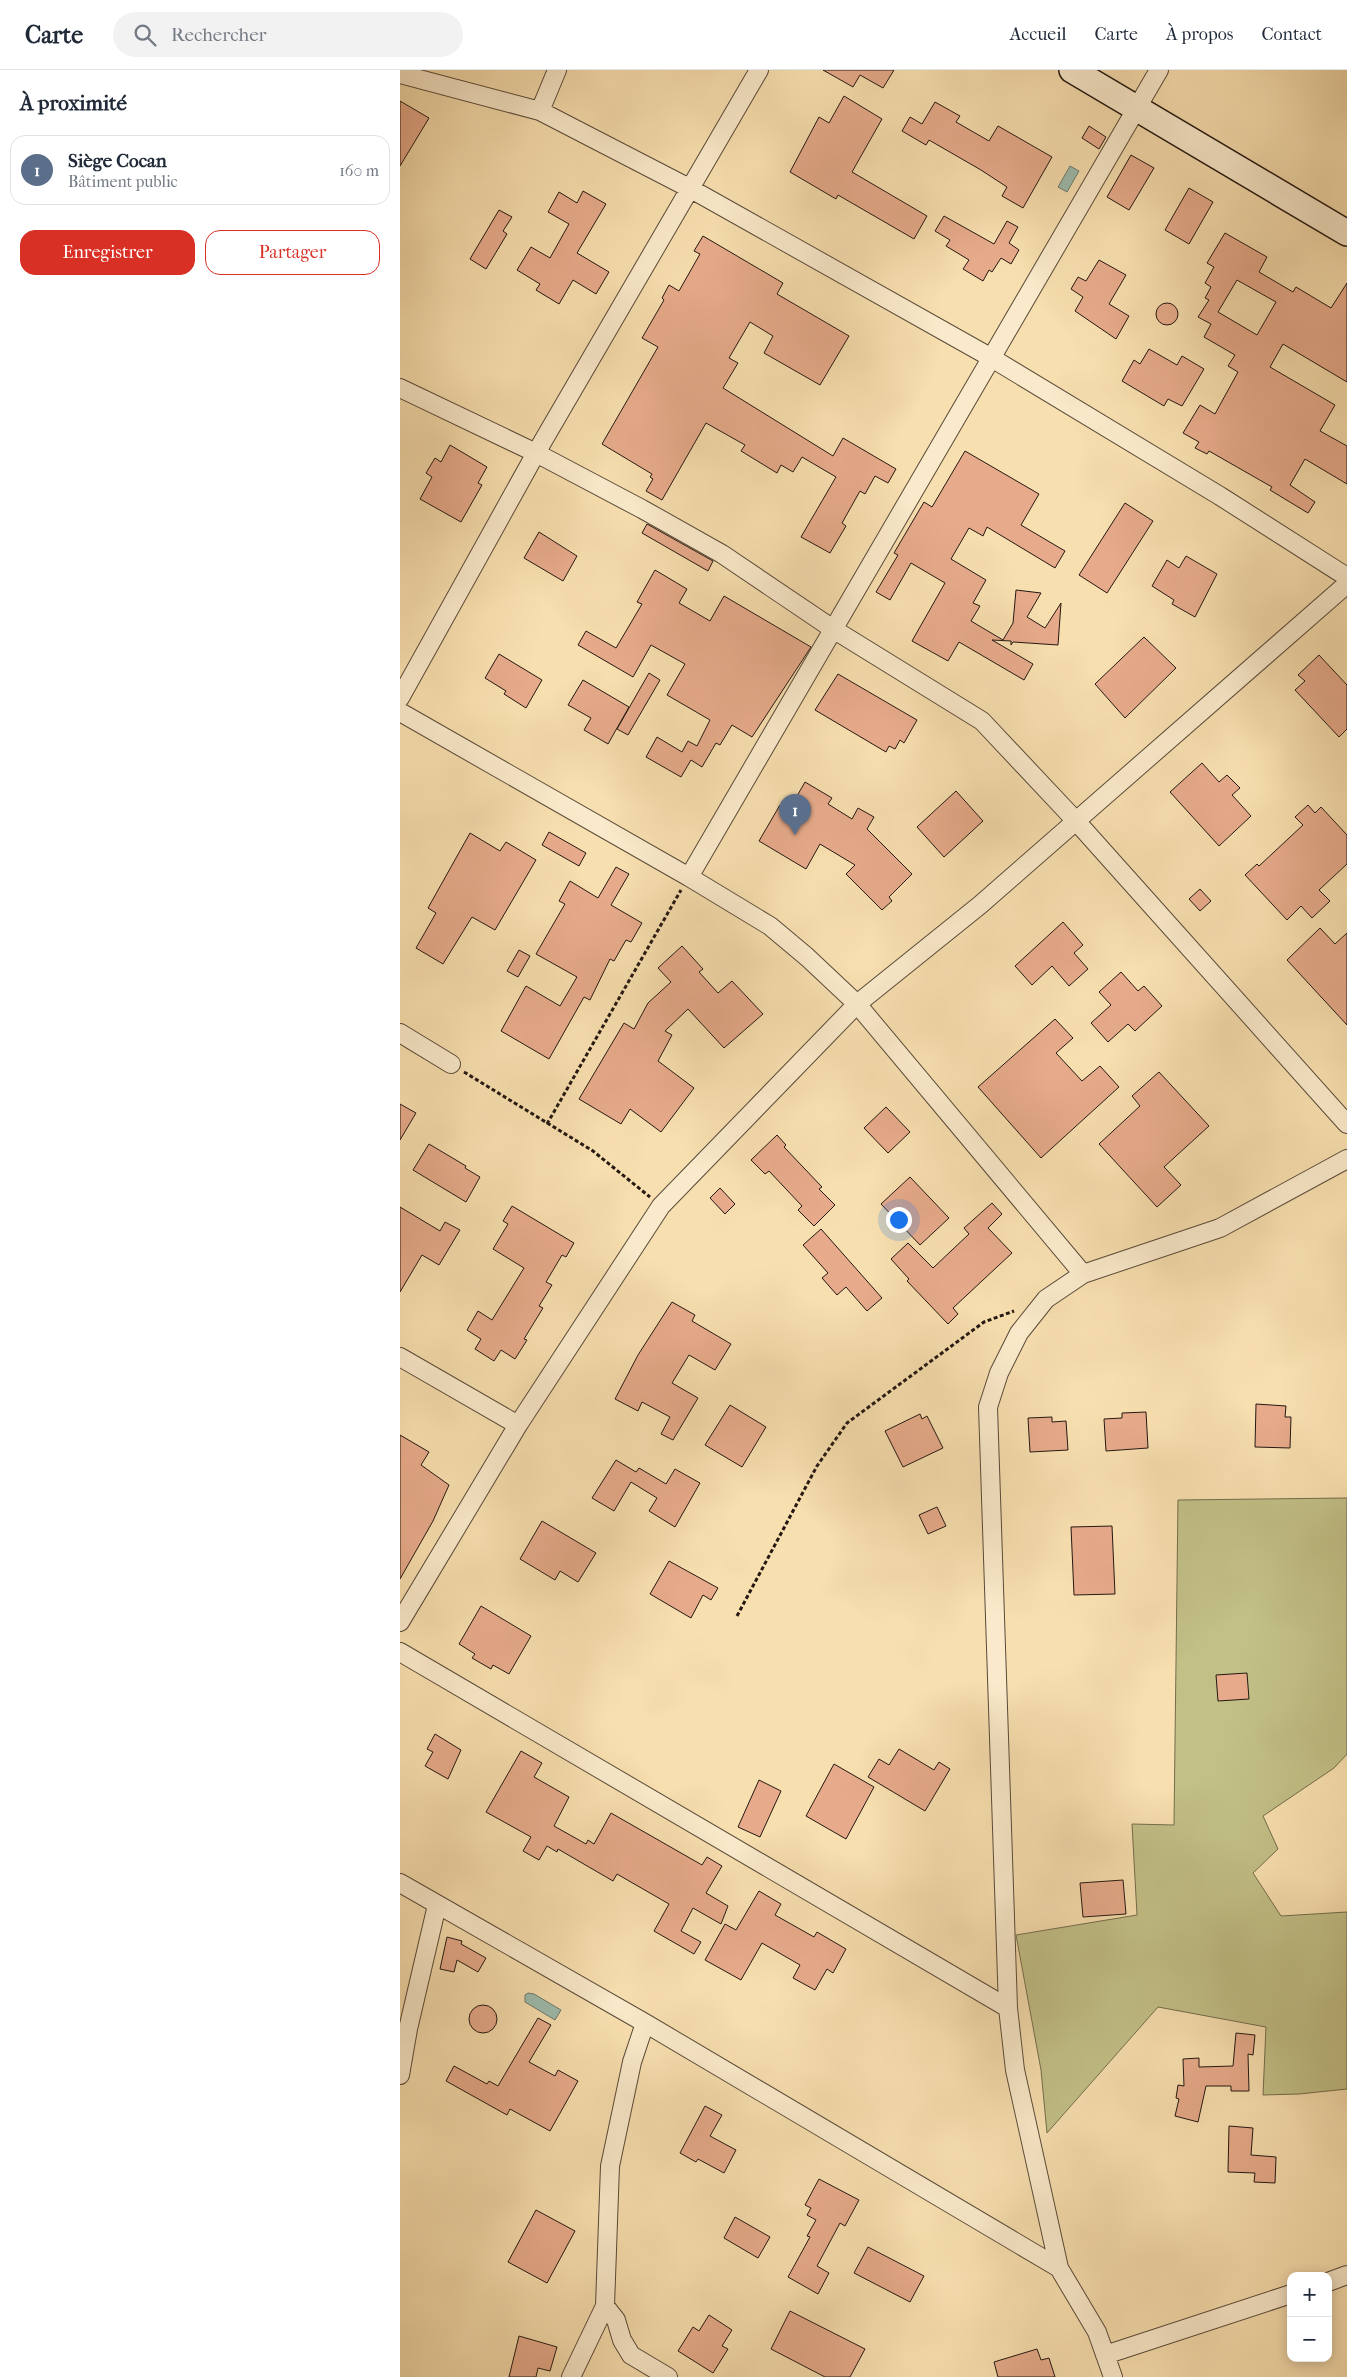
<!DOCTYPE html>
<html lang="fr">
<head>
<meta charset="utf-8">
<style>
  :root { --surface:#fff; --page:#f2f2f3; --text:#1f2937; --muted:#747a83; --line:#e0e1e3; --accent:#d93025 }
  body { margin:0; font-family:"IM FELL French Canon",serif; background:var(--page); color:var(--text) }
  .controls { position:absolute; right:15px; bottom:15px; display:grid; overflow:hidden; border-radius:10px; box-shadow:0 2px 12px #0003 }
  .controls button { width:45px; height:45px; display:grid; place-items:center; padding:0; border:0; border-bottom:1px solid var(--line); background:var(--surface); color:var(--text); font:25px sans-serif }
  .you { position:absolute; left:498px; top:1149px; width:18px; height:18px; margin:-12px; border:4px solid #fff; border-radius:50%; background:#1a73e8; box-shadow:0 0 0 8px #1a73e833 }
  .badge { display:grid; place-items:center; width:32px; height:32px; border-radius:50%; background:var(--accent); color:#fff; font-size:16px; font-weight:700 }
  .pin { position:absolute; translate:-50% -41px; filter:drop-shadow(0 1px 2px #0008) }
  .pin::after { content:''; position:absolute; top:26px; width:18px; height:15px; background:inherit; clip-path:polygon(0 0,100% 0,50% 100%) }
  .list { margin:0; padding:0; list-style:none }
  h2 { display:flex; justify-content:space-between; align-items:center; height:65px; margin:0; padding:0 20px; font-size:21px }
  h2 small { font-size:16px; font-weight:400; color:var(--muted) }
  .list li { display:grid; grid-template-columns:32px 1fr auto; gap:15px; align-items:center; box-sizing:border-box; height:70px; margin:0 10px 10px; padding:0 10px; border:1px solid var(--line); border-radius:15px }
  .list b { display:block; font-size:19px; white-space:nowrap }
  .list p { margin:0; font-size:16px; white-space:nowrap; color:var(--muted) }
  .list em { font-size:16px; font-style:normal; color:var(--muted) }
  .actions { display:flex; gap:10px; padding:15px 20px }
  .actions a { flex:1; padding:11px 0; border:1px solid var(--accent); border-radius:15px; text-align:center; font-size:18px; color:var(--accent) }
  .actions .main { background:var(--accent); color:#fff }
  .icon { flex:none; width:28px; height:28px; fill:none; stroke:currentColor; stroke-width:2; stroke-linecap:round; stroke-linejoin:round }
  .map { position:relative; flex:none; width:947px; height:2307px; overflow:hidden }
  header { display:flex; align-items:center; gap:30px; box-sizing:border-box; height:70px; padding:0 25px; background:var(--surface); border-bottom:1px solid var(--line) }
  header strong { font-size:24px }
  nav { display:flex; gap:28px; margin-inline-start:auto; font-size:18px }
  .search { width:350px; height:45px; background:var(--page); display:flex; align-items:center; gap:12px; box-sizing:border-box; padding:0 18px; border-radius:28px; color:var(--muted); font-size:19px }
  main { display:flex }
  aside { flex:1; background:var(--surface) }
  .map>svg:first-child { display:block }
  .green { fill:#c2c087; stroke:#736c4c }
  .water { fill:#9dbcad; stroke:#6d7a6f }
  .building { fill:#e7ab8b; stroke:#241812; fill-rule:evenodd }
  .lines { fill:none; stroke-linecap:round; stroke-linejoin:round }
  .street-casing { stroke:#594a39; stroke-width:20 }
  .secondary-casing { stroke:#241812; stroke-width:28 }
  .path { stroke:#241812; stroke-width:3; stroke-dasharray:4 2.5; stroke-linecap:butt }
  .street { stroke:#faeacb; stroke-width:18 }
  .secondary { stroke:#faeacb; stroke-width:25 }
</style>
</head>
<body>
<header>
<strong>Carte</strong>
<div class="search"><svg class="icon" aria-label="search" viewBox="0 0 24 24"><circle cx="10" cy="10" r="6"/><path d="M15 15l6 6"/></svg>Rechercher</div>
<nav><a>Accueil</a><a>Carte</a><a>À propos</a><a>Contact</a></nav>
</header>
<main>
<aside>
<h2>À proximité<small></small></h2>
<ul class="list">
<li><span class="badge" style="background:#5c6f8a">1</span><div><b>Siège Cocan</b><p>Bâtiment public</p></div><em>160 m</em></li>
</ul>
<div class="actions"><a class="main">Enregistrer</a><a>Partager</a></div>
</aside>
<div class="map">
<svg width="947" height="2307" viewBox="0 0 947 2307">
  <rect width="100%" height="100%" fill="#f8dfaf"/>
  <filter id="stains"><feTurbulence type="fractalNoise" baseFrequency=".004" numOctaves="4"/><feColorMatrix values="0 0 0 0 .2 0 0 0 0 .09 0 0 0 0 .02 0 0 0 .5 -.17"/></filter>
  <radialGradient id="worn" r=".72"><stop offset=".6" stop-color="#630" stop-opacity="0"/><stop offset="1" stop-color="#630" stop-opacity=".3"/></radialGradient>
  <path class="green" d="M947 1428V1684L934 1698 863 1746 878 1779 853 1803 881 1846 947 1842V2019L899 2024 863 2025 866 1957 758 1937 647 2063 641 2000 616 1865 737 1845 732 1754 774 1755 778 1430Z"/>
  <path class="water" d="M670 96 679 101 667 122 658 117Z
    M128 1923 134 1924 161 1940 155 1950 125 1932V1925Z"/>
  <path class="building" d="M423 0H494L483 18 460 5 453 17Z
    M444 26 482 49 452 102 527 146 514 169 438 125 436 129 390 102 419 47 429 53Z
    M0 31 29 48 0 96Z
    M535 32 560 46 556 52 589 71 598 56 652 87 623 138 602 126 607 117 581 100 529 70 526 75 502 61 510 47 522 54Z
    M689 56 706 67 699 79 682 68Z
    M731 85 754 98 729 140 707 127Z
    M789 118 813 132 789 174 765 160Z
    M183 121 206 134 177 183 209 202 196 224 173 210 159 234 136 220 140 214 117 200 131 177 150 188 169 154 148 142 159 122 177 133Z
    M99 140 112 147 103 161 107 164 86 199 70 189Z
    M544 146 594 174 607 151 618 157 609 173 619 180 611 194 601 188 592 202 589 200 583 211 563 199 569 190 546 176 550 170 535 161Z
    M825 163 867 187 859 202 893 222 896 217 931 238 947 213V312L883 274 870 297 935 335 920 361 947 376V414L905 389 890 415 915 432 908 443 870 420 872 417 809 381 807 384 795 378 799 372 783 363 800 335 815 344 838 302 828 296 835 285 804 267 811 254 798 247 809 230 805 228 811 217 805 213 814 197 807 193ZM837 210 876 232 857 265 818 242Z
    M303 166 383 213 377 224 449 266 420 315 364 283 373 266 350 252 329 288 338 293 323 318 433 386 443 368 496 399 488 413 475 406 465 424 460 421 442 453 446 456 430 483 401 467 436 407 402 387 393 402 381 395 377 403 341 381 345 375 306 353 262 430 246 421 253 409 250 407 252 404 202 374 258 277 242 268 264 230 262 228 269 215 279 221 300 184 294 181Z
    M699 190 726 205 709 234 729 246 716 269 675 241 683 227 671 219 678 207 686 211Z
    M756 244a11 11 0 1 1 22 0a11 11 0 1 1-22 0Z
    M749 279 777 295 782 286 804 299 782 336 768 329 764 336 722 311 734 290 740 294Z
    M50 375 87 397 78 413 82 415 61 452 20 429 32 407 26 403 35 388 41 392Z
    M565 381 639 424 621 455 665 481 655 498 587 457 583 466 569 458 551 489 586 510 573 533 580 536 571 551 603 570 613 553 616 520 641 523 627 547 645 558 661 533 658 575 613 572 611 575V571L592 570 633 594 624 610 559 572 548 591 512 571 545 513 511 493 490 530 476 522 498 485 494 483 524 432 532 437Z
    M725 433 753 451 707 523 679 505Z
    M247 454 313 491 308 501 242 463Z
    M139 462 177 486 163 511 124 488Z
    M786 486 817 504 795 547 772 534 774 530 752 516 767 490 779 498Z
    M255 500 287 519 279 533 310 551 324 526 411 577 352 667 332 655 320 675 316 673 302 697 291 690 281 707 246 687 257 667 282 682 288 671 297 676 310 650 267 625 285 594 251 575 233 607 178 575 186 561 216 578 242 534 237 532Z
    M744 567 776 598 725 648 695 614Z
    M99 584 142 610 126 638 104 624 106 621 85 608Z
    M919 585 947 615V659L939 667 895 620 905 611 898 605Z
    M249 603 260 610 228 665 217 659Z
    M438 604 517 650 504 673 500 670 495 679 489 676 486 682 415 640Z
    M183 610 229 637 208 674 184 660 191 648 168 635Z
    M802 693 819 712 827 705 840 718 832 725 851 746 819 776 770 722Z
    M405 712 432 728 428 734 452 749 458 738 474 747 467 759 512 804 489 827 492 831 482 840 446 804 455 795 420 774 406 799 359 771 380 735 389 740Z
    M556 721 583 751 544 787 517 757Z
    M908 735 915 743 921 737 947 765V794L919 820 930 831 912 848 901 836 887 850 845 805 857 794 859 796 903 755 895 747Z
    M149 762 186 783 179 796 142 775Z
    M70 763 100 781 106 772 136 790 95 860 72 847 43 894 16 878 36 843 28 838Z
    M216 797 229 804 211 835 242 853 231 872 226 870 214 891 210 889 190 930 184 927 149 989 101 961 126 916 160 936 177 907 136 884 165 834 159 831 170 811 198 828Z
    M800 819 811 831 800 841 789 829Z
    M663 852 683 875 674 883 688 899 669 916 652 896 632 915 615 896Z
    M920 858 935 874 947 863V955L887 890Z
    M282 876 303 899 299 902 318 923 332 911 363 944 324 978 288 939 265 961 272 965 258 991 294 1018 261 1062 230 1039 221 1054 179 1029 224 953 234 959 248 933 271 912 258 898Z
    M119 880 130 886 118 907 107 901Z
    M721 902 738 921 744 916 762 936 735 961 728 954 708 972 691 953 711 935 699 922Z
    M655 949 673 968 656 983 682 1011 700 996 719 1017 641 1088 578 1017Z
    M759 1002 809 1056 764 1097 781 1115 757 1137 699 1074 740 1036 732 1026Z
    M0 1034 16 1043 0 1070Z
    M486 1037 510 1062 488 1083 464 1058Z
    M377 1065 386 1075 384 1077 422 1117 419 1119 435 1135 414 1156 398 1140 402 1136 369 1101 365 1104 351 1090Z
    M29 1074 66 1096 65 1098 80 1107 66 1132 13 1100Z
    M510 1107 549 1148 520 1175 481 1134Z
    M320 1118 335 1134 325 1144 310 1128Z
    M592 1133 602 1144 588 1158 612 1183 553 1238 558 1244 548 1254 507 1211 509 1209 491 1189 508 1173 533 1198 569 1164 564 1158Z
    M112 1136 174 1173 166 1187 162 1185 146 1212 152 1215 139 1236 143 1238 124 1269 127 1270 115 1289 101 1280 94 1291 75 1279 81 1269 67 1260 78 1241 92 1250 124 1198 93 1179 108 1154 103 1151Z
    M0 1137 40 1161 45 1152 60 1160 39 1195 22 1185 0 1222Z
    M421 1159 482 1228 467 1241 446 1217 437 1225 422 1208 428 1203 403 1175Z
    M272 1232 295 1245 292 1251 331 1274 315 1300 289 1285 272 1313 298 1328 273 1370 261 1364 270 1347 242 1332 238 1341 215 1329 238 1285Z
    M856 1334 886 1336 885 1347H891L890 1378 855 1377Z
    M330 1335 366 1357 342 1397 305 1375Z
    M746 1342 748 1378 706 1381 704 1349 722 1348V1343Z
    M520 1344 522 1349 527 1346 543 1378 503 1397 485 1361Z
    M652 1347V1352L666 1351 668 1380 630 1382 628 1348Z
    M0 1365 29 1382 21 1395 49 1415 33 1451 0 1509Z
    M216 1390 236 1402 239 1398 266 1414 275 1399 300 1413 275 1457 249 1441 257 1428 231 1412 214 1441 192 1428Z
    M537 1437 546 1456 528 1464 519 1445Z
    M142 1451 196 1483 178 1512 160 1501 155 1510 120 1489Z
    M712 1456 715 1524 674 1525 671 1457Z
    M269 1491 318 1518 311 1530 303 1525 291 1548 250 1524Z
    M81 1536 131 1566 109 1604 93 1595 91 1599 72 1588 75 1584 59 1574Z
    M847 1603 849 1629 818 1631 816 1605Z
    M35 1664 61 1680 48 1709 25 1696 33 1682 27 1679Z
    M499 1679 534 1700 539 1692 550 1699 525 1741 468 1707 479 1689 489 1695Z
    M121 1681 142 1693 134 1707 169 1727 154 1756 186 1774 188 1770 194 1774 211 1743 302 1795 307 1787 322 1796 306 1823 328 1836 321 1854 293 1838 281 1861 301 1872 294 1884 254 1861 269 1834 217 1804 213 1811 158 1779 157 1782 147 1776 139 1790 123 1781 131 1767 86 1742Z
    M434 1694 474 1717 446 1769 406 1746Z
    M359 1710 381 1721 360 1767 338 1757Z
    M723 1810 726 1844 683 1847 680 1813Z
    M359 1821 381 1834 375 1845 414 1867 417 1862 446 1879 433 1903 427 1899 415 1920 393 1908 400 1895 362 1873 341 1910 305 1890 325 1854 336 1860Z
    M47 1867 62 1871 61 1874 86 1888 78 1902 57 1890 54 1902 40 1899Z
    M69 1949a14 14 0 1 1 28 0a14 14 0 1 1-28 0Z
    M138 1948 151 1955 129 1992 155 2006 158 2000 178 2011 150 2061 110 2039 107 2045 46 2011 54 1996 87 2014 89 2011 98 2016Z
    M836 1963 855 1965 853 1985 848 1984 849 2021H831V2016H806L798 2052 775 2046 779 2029 776 2028 778 2015 784 2016 783 1989 799 1988V1997L833 1996Z
    M305 2036 322 2045 310 2066 336 2080 324 2103 298 2089 296 2092 280 2083Z
    M829 2056 853 2058 851 2085 876 2087 875 2113 854 2112 855 2103 828 2102Z
    M419 2109 459 2130 445 2156 440 2153 417 2196 429 2203 418 2224 388 2207 410 2167 407 2166 416 2150 407 2145 411 2138 405 2135Z
    M136 2140 175 2161 147 2213 108 2192Z
    M335 2147 370 2167 358 2188 324 2168Z
    M468 2177 524 2206 510 2232 454 2203Z
    M390 2241 465 2279 450 2307H425L371 2279Z
    M309 2245 332 2260 322 2276 328 2279 313 2303 278 2281 293 2257 299 2261Z
    M119 2266 157 2277 150 2301 138 2298 136 2307H109Z
    M637 2279 641 2290 649 2288 655 2307H598L594 2292Z"/>
  <g class="lines">
    <defs>
      <path id="street" d="M0 4 140 41 291 119 590 287 820 426 947 507
        M140 41 157 0
        M0 318 136 383 242 439 322 484 433 559 582 651 676 751 947 1054
        M0 628 136 383 359 0
        M0 642 289 807 370 856 407 887 457 934 683 1204
        M289 807 759 0
        M0 963 51 994
        M0 1287 118 1355
        M0 1552 118 1355 261 1136 457 934 580 835 947 514
        M0 1582 608 1938
        M0 1813 245 1953 659 2198
        M245 1953 232 1992 210 2096 205 2236 216 2250 222 2270 231 2285 268 2307
        M0 2005 8 1959 37 1835
        M928 2212 947 2205
        M705 2285 891 2224
        M171 2307 205 2236
        M713 2307 697 2262 659 2198 615 2000 608 1938 588 1337 599 1303 619 1263 646 1229 683 1204 820 1158 947 1089"/>
      <path id="secondary" d="M672 0 947 163"/>
    </defs>
    <use href="#street" class="street-casing"/>
    <use href="#secondary" class="secondary-casing"/>
    <path class="path" d="M64 1002 193 1081 250 1127
      M147 1054 281 820
      M337 1546 417 1396 447 1353 584 1252 614 1241"/>
    <use href="#street" class="street"/>
    <use href="#secondary" class="secondary"/>
  </g>
  <rect width="100%" height="100%" filter="url(#stains)"/>
  <rect width="100%" height="100%" fill="url(#worn)"/>
</svg>
<div class="controls">
<button>+</button>
<button>−</button>
</div>
<div class="you"></div>
<div class="pin badge" style="left:395px;top:765px;background:#5c6f8a">1</div>
</div>
</main>
</body>
</html>
